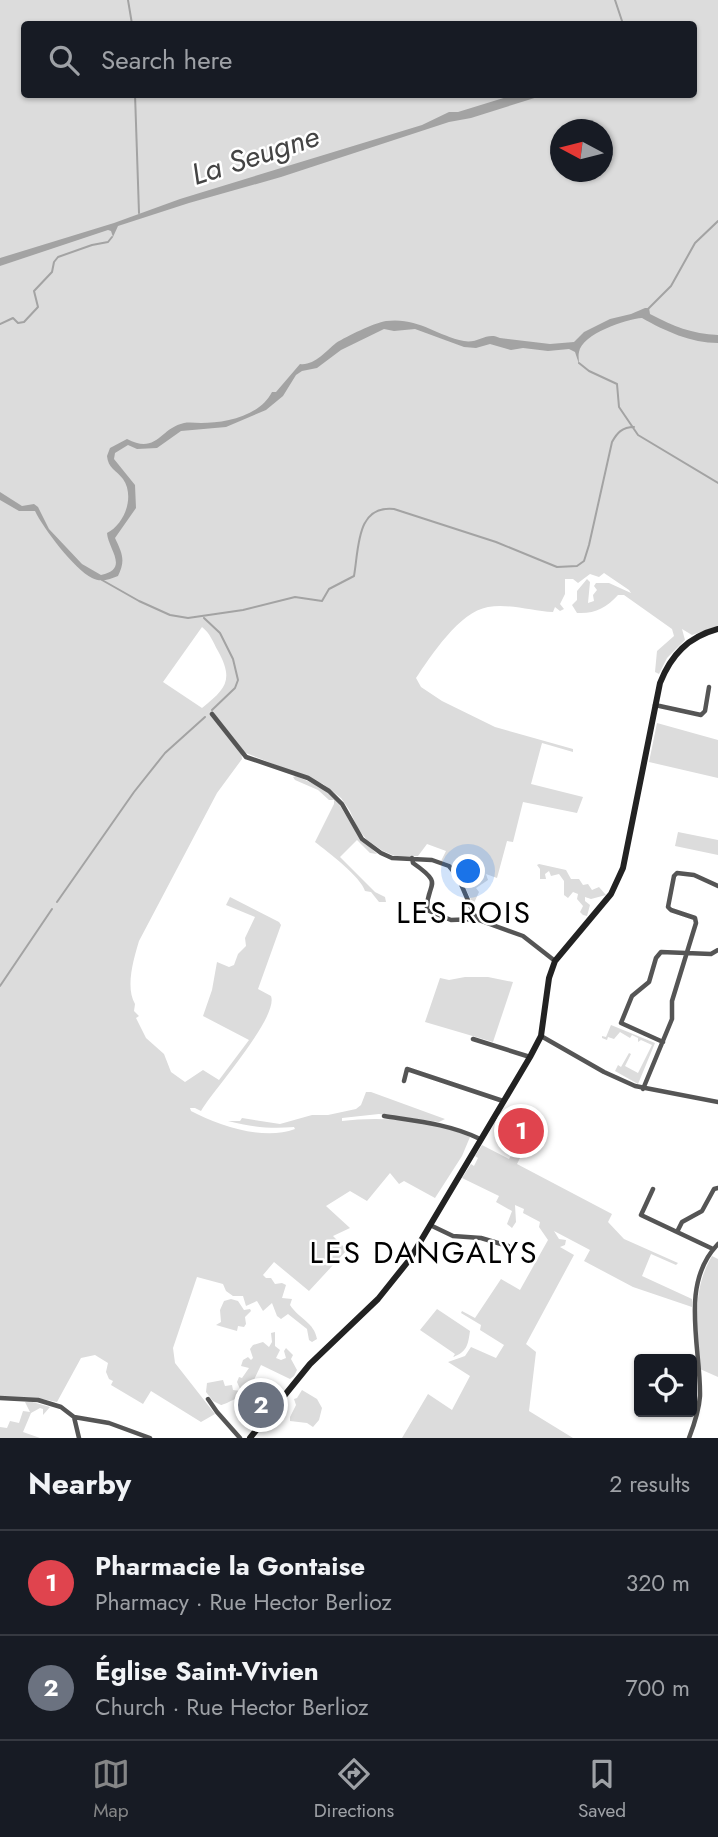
<!DOCTYPE html>
<html lang="en">
<head>
<meta charset="utf-8">
<style>
  :root { --surface:#171b24; --page:#20242c; --text:#f1f3f6; --muted:#9ea1a6; --line:#363941; --accent:#858687 }
  body { margin:0; font-family:Jost,sans-serif; background:var(--page); color:var(--text) }
  .controls { position:absolute; right:21px; bottom:21px; display:grid; overflow:hidden; border-radius:7px; box-shadow:0 2px 5px #0004 }
  .controls button { width:63px; height:63px; display:grid; place-items:center; padding:0; border:0; border-bottom:2px solid var(--line); background:var(--surface); color:var(--text); font:35px sans-serif }
  .compass { position:absolute; left:550px; top:119px; width:63px; height:63px; border-radius:50%; background:var(--surface); box-shadow:0 2px 5px #0004; rotate:277deg }
  .you { position:absolute; left:469px; top:872px; width:24px; height:24px; margin:-18px; border:5px solid #fff; border-radius:50%; background:#1a73e8; box-shadow:0 0 0 10px #1a73e833 }
  .badge { display:grid; place-items:center; width:46px; height:46px; border-radius:50%; background:var(--accent); color:#fff; font-size:23px; font-weight:700 }
  .pin { position:absolute; translate:-50% -50%; border:4px solid #fff; box-shadow:0 2px 7px #0006 }
  .list { margin:0; padding:0; list-style:none }
  h2 { display:flex; justify-content:space-between; align-items:center; height:91px; margin:0; padding:0 28px; font-size:30px }
  h2 small { font-size:23px; font-weight:400; color:var(--muted) }
  .list li { display:grid; grid-template-columns:46px 1fr auto; gap:21px; align-items:center; box-sizing:border-box; height:105px; padding:0 28px; border-top:2px solid var(--line) }
  .list b { display:block; font-size:26px; white-space:nowrap }
  .list p { margin:0; font-size:23px; white-space:nowrap; color:var(--muted) }
  .list em { font-size:23px; font-style:normal; color:var(--muted) }
  .icon { flex:none; width:38px; height:38px; fill:none; stroke:currentColor; stroke-width:2; stroke-linecap:round; stroke-linejoin:round }
  .map { position:relative; flex:none; width:718px; height:1438px; overflow:hidden }
  .search { position:absolute; background:var(--surface); box-shadow:0 2px 5px #0004; left:21px; right:21px; top:21px; height:77px; display:flex; align-items:center; gap:18px; box-sizing:border-box; padding:0 24px; border-radius:7px; color:var(--muted); font-size:26px }
  .sheet { height:301px; background:var(--surface) }
  nav { display:flex; justify-content:space-around; align-items:center; box-sizing:border-box; height:98px; border-top:2px solid var(--line); background:var(--surface); font-size:19px; color:var(--muted) }
  nav a { display:grid; justify-items:center; gap:4px }
  nav .on { color:var(--accent) }
  .map>svg:first-child { display:block }
  .green { fill:#dcdcdc; fill-rule:evenodd }
  .water { fill:#a3a3a3 }
  .lines { fill:none; stroke-linecap:round; stroke-linejoin:round }
  .stream { stroke:#a3a3a3; stroke-width:2 }
  .street { stroke:#555; stroke-width:4.5 }
  .secondary { stroke:#222; stroke-width:6 }
  .labels { text-anchor:middle; dominant-baseline:central; stroke-width:5; stroke-linejoin:round; paint-order:stroke }
  .water-label { font-size:30px; font-style:italic; fill:#444; stroke:#fff }
  .neighbourhood-label { font-size:30px; letter-spacing:2px; fill:#000; stroke:#fff }
</style>
</head>
<body>
<div class="map">
<svg width="718" height="1438" viewBox="0 0 718 1438">
  <rect width="100%" height="100%" fill="#fff"/>
  <path class="green" d="M0 0H718V626L692 635 682 629 685 640 667 658 659 674 655 672 657 651 674 636 672 629 624 595H618C606 608 595 614 577 613L572 605 577 600V591L587 579 590 582 588 603 594 601 593 595 597 590 594 586 596 583H609L631 593 629 590 604 573 599 577 590 574 578 583 573 579H565V594L560 604 564 609 560 611 555 607 553 612C532 611 508 603 488 607 459 612 431 656 416 678L421 687 442 701 495 727 573 749V752L542 743 531 784 583 797 577 813 523 802 513 842 507 841 497 878 486 874 488 880 476 888 479 892 474 903 476 910 464 885 465 880 457 874 458 872 450 864 441 861 446 851 427 844 418 856 397 857 383 851 367 840 358 829 350 811 341 798 323 784 241 751 242 759 217 793 139 941C134 958 125 987 135 1004L134 1011 139 1016 136 1018 146 1038 164 1054 171 1072 185 1082 203 1070 219 1080 249 1040 203 1016 212 990 217 962 229 967 234 965 238 954 246 946 245 938 255 917 226 905 230 897 279 922 281 925 258 989 271 996C279 1017 214 1089 201 1111L195 1108H190L191 1111C220 1126 264 1141 295 1129L294 1127C270 1129 251 1127 228 1121H240L242 1118 280 1124 312 1115H328L356 1109 361 1105 366 1092H371L445 1119 439 1122 379 1114 342 1118V1121C381 1116 434 1120 470 1137L462 1156 435 1198 404 1181 399 1184 390 1173 367 1201 350 1191 326 1206 350 1228 333 1236 347 1250 309 1291 274 1262 263 1275 266 1278H271L275 1284 282 1283 286 1285 282 1298 292 1299 290 1305C300 1320 314 1322 317 1339L312 1342 309 1340 307 1329 288 1314 281 1319 277 1316 272 1303 263 1311 257 1301 246 1306 243 1296H233L226 1291 223 1284 197 1277 173 1348 175 1363 215 1414 201 1422 151 1391 143 1404 111 1385 113 1381 109 1379 106 1372 108 1363 95 1355 81 1358 57 1402 42 1399 0 1397ZM24 24H694V94H24ZM560 130H602V172H560ZM202 627C210 633 213 642 218 651 234 680 226 689 202 708L163 682Z
    M657 723 718 740V778L649 762Z
    M296 776 321 787 334 796 358 835 377 854 370 853 357 840 340 857 375 892 385 897 386 902H379L371 892 365 891C361 877 328 852 315 842L334 804V800H329L318 790 295 780 293 777Z
    M678 832 718 840V855L675 846Z
    M539 864 566 870 571 879H579L583 885 588 884 592 890 599 887 606 895 591 899 585 897V901L590 905 587 916 583 915 580 912 583 906 577 899 578 894 573 892 568 898 564 895V881L559 874 551 876 549 871 545 874 546 879H540V869L537 865Z
    M465 977H488L513 982 493 1042 425 1022 440 978 449 980Z
    M611 1025 655 1043 638 1084 615 1071 618 1065 621 1067 629 1053 631 1054 625 1066 638 1073 652 1045 641 1040 638 1042V1038L632 1035 630 1038 620 1032 614 1039 608 1037 607 1040 602 1038V1036L606 1037Z
    M482 1145 509 1159 517 1146 524 1145 531 1150 530 1155 521 1156 517 1164 612 1214 608 1222 624 1239 678 1263 676 1265 651 1254 642 1276 692 1299V1307L633 1287 584 1261 590 1250 554 1231 559 1239 566 1240 565 1245 560 1247 574 1255 526 1344 536 1352 529 1411 573 1438H402L428 1394 452 1410 470 1376 448 1362 465 1356 471 1347 496 1358 504 1345 480 1330 481 1325 461 1313 462 1311 475 1318 501 1279 520 1290 548 1240 539 1227 540 1222 523 1213 524 1209 515 1205 516 1222 512 1228 507 1224 512 1211 496 1202 499 1196 462 1178 471 1164 474 1166 478 1158 475 1156Z
    M712 1256 718 1259V1377L700 1369C697 1331 691 1291 712 1256Z
    M231 1299 238 1301 244 1310 250 1309 251 1311 245 1317 246 1324 244 1327 238 1326 237 1331 216 1325 221 1322 220 1310 224 1301Z
    M437 1309 470 1331C468 1345 467 1352 453 1357L455 1354 420 1330Z
    M275 1332V1346L280 1350 276 1358 281 1360 286 1358 284 1351 286 1348 293 1355 291 1359 297 1370 294 1376 290 1379 261 1365 252 1384 257 1387 256 1395 244 1394C243 1395 224 1405 221 1405L213 1401 206 1392 207 1383 223 1380 225 1386 232 1385 233 1390 241 1391 237 1382 239 1377 242 1378 249 1368 241 1366 243 1360 248 1357 251 1360 253 1358 250 1349 253 1345 263 1342 269 1347 272 1342 271 1333Z
    M302 1390 317 1399 322 1408 319 1420 313 1427 307 1423 290 1421V1417L296 1405 294 1399 297 1398Z
    M29 1401 50 1407 43 1415V1409L40 1408 31 1413 23 1432 40 1438H0V1427L7 1428 10 1421 19 1423 23 1411 30 1412 25 1402Z"/>
  <path class="water" d="M513 95H544L471 118 449 122 281 177 189 203 118 226 113 237 111 231 108 230 0 266V258L114 223 180 199 422 125 449 112H458Z
    M645 308H649L650 314C673 326 692 334 718 335V343C691 343 665 331 642 318 626 319 582 334 579 352 578 356 579 360 579 364L575 352 569 349 548 351 523 348 511 350 490 344 476 348 464 347 415 329 394 331 384 329 341 350 317 368 302 371 296 375 283 396 266 410 226 427 181 431 157 448 137 449 128 445 115 453 114 459 135 485 136 508 115 538C122 553 126 560 118 576 110 579 101 583 92 578 75 570 43 528 35 511H19L0 500V492L22 506 34 504 38 507 49 529 82 564 101 575C130 569 108 549 107 533 125 524 135 496 123 479 116 470 108 468 107 456L110 448 127 439C157 455 160 428 184 423 190 422 195 423 201 423 225 423 260 416 272 392H276L300 364C314 366 326 351 336 343 347 336 374 323 386 321 418 317 435 335 464 341 478 344 487 331 500 338L550 344 574 342 584 332 610 319 631 314Z"/>
  <g class="lines">
    <path class="stream" d="M128 0 132 24
      M615 0 623 24
      M135 94 139 213
      M647 310 671 286 695 243 718 221
      M0 324 13 318 18 323 24 322 38 307 34 291 52 272 54 262 58 257 92 245 108 242 112 237
      M579 363 589 371 617 384 619 407 638 435 718 483
      M102 580 139 601 170 615 188 618 243 610 295 597 322 601 329 589 354 576C359 548 356 505 394 509L496 542 557 567 577 566 584 561 589 545 612 442C617 433 622 427 634 427
      M204 618 220 633 233 659 238 680 235 688 212 710
      M57 902 134 792 165 753 205 717
      M0 986 52 909"/>
    <path class="street" d="M655 705 701 715 705 711 709 687
      M212 714 246 757 308 778 329 791 342 804 362 839 381 853 392 858 432 860 449 866 458 877 476 919 523 936 555 961
      M412 858 413 863C446 886 426 882 427 910L451 920 476 919
      M541 1036 604 1072 635 1086 718 1102
      M473 1039 530 1057
      M663 1042 621 1023 632 996 649 982 656 958 661 952 711 954 718 950
      M404 1081 407 1069 503 1101
      M643 1089 672 1019V1001L696 923 695 918 671 910 668 907 674 876 677 873 694 875 718 886
      M384 1116C416 1121 450 1124 480 1139
      M653 1189 641 1215 713 1249
      M430 1225 453 1236 481 1238 508 1246
      M677 1232 682 1222 702 1211 714 1189 718 1188
      M0 1398 38 1400 61 1407 74 1417 109 1423 150 1438
      M208 1399 217 1412 240 1438
      M74 1417 79 1438
      M689 1438C694 1425 699 1410 700 1396 701 1347 679 1284 718 1244"/>
    <path class="secondary" d="M250 1438 310 1364 378 1299 410 1259 530 1057 541 1036 549 978 555 961 611 894 623 868 660 683C671 655 688 637 718 629"/>
  </g>
  <g class="labels">
    <g class="water-label">
      <text transform="translate(255 155) rotate(-18)">La Seugne</text>
    </g>
    <g class="neighbourhood-label">
      <text x="464" y="912">LES ROIS</text>
      <text x="424" y="1252">LES DANGALYS</text>
    </g>
  </g>
</svg>
<div class="controls">
<button><svg class="icon" aria-label="locate" viewBox="0 0 24 24"><circle cx="12" cy="12" r="6"/><path d="M12 2v4M12 18v4M2 12h4M18 12h4"/></svg></button>
</div>
<svg class="compass" viewBox="-18 -18 36 36"><path d="M0-13l5 13h-10z" fill="#e53935"/><path d="M0 13l5-13h-10z" fill="#9ea1a6"/></svg>
<div class="you"></div>
<div class="pin badge" style="left:521px;top:1131px;background:#e0444e">1</div>
<div class="pin badge" style="left:261px;top:1405px;background:#6b7280">2</div>
<div class="search"><svg class="icon" aria-label="search" viewBox="0 0 24 24"><circle cx="10" cy="10" r="6"/><path d="M15 15l6 6"/></svg>Search here</div>
</div>
<section class="sheet">
<h2>Nearby<small>2 results</small></h2>
<ul class="list">
<li><span class="badge" style="background:#e0444e">1</span><div><b>Pharmacie la Gontaise</b><p>Pharmacy · Rue Hector Berlioz</p></div><em>320 m</em></li>
<li><span class="badge" style="background:#6b7280">2</span><div><b>Église Saint-Vivien</b><p>Church · Rue Hector Berlioz</p></div><em>700 m</em></li>
</ul>
</section>
<nav>
<a class="on"><svg class="icon" aria-label="map" viewBox="0 0 24 24"><path d="M3 6l6-2 6 2 6-2v14l-6 2-6-2-6 2zM9 4v14M15 6v14"/></svg>Map</a>
<a><svg class="icon" aria-label="directions" viewBox="0 0 24 24"><path d="M12 3l9 9-9 9-9-9zM9 14v-3h6M13 9l2 2-2 2"/></svg>Directions</a>
<a><svg class="icon" aria-label="saved" viewBox="0 0 24 24"><path d="M7 4h10v16l-5-4-5 4z"/></svg>Saved</a>
</nav>
</body>
</html>
